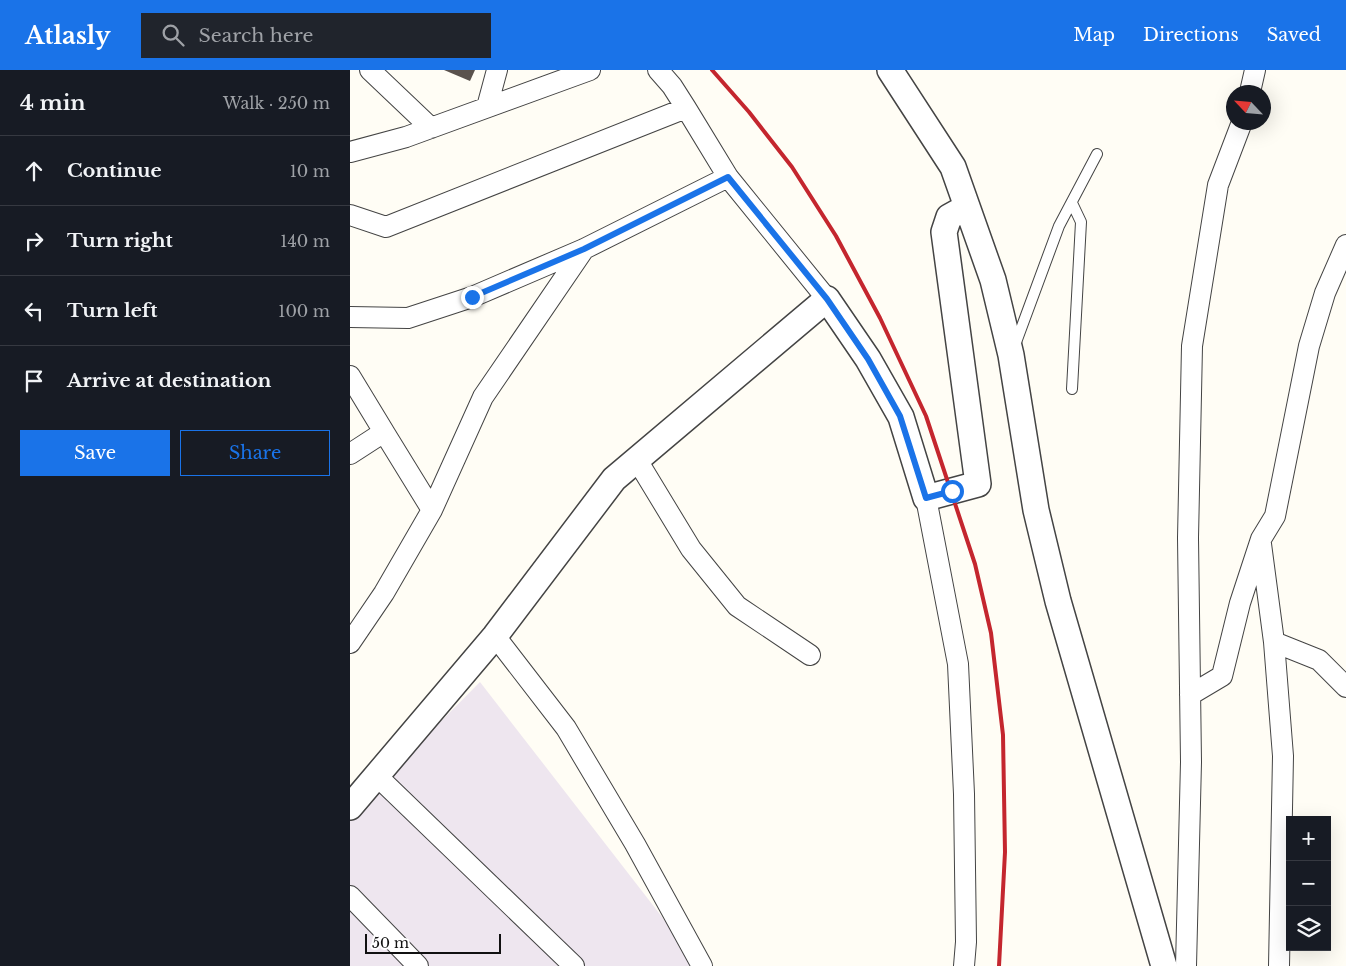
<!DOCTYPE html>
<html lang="en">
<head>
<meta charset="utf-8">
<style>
  :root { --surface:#171b24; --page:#20242c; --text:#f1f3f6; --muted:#9ea1a6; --line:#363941; --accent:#1a73e8 }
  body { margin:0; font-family:"Libre Baskerville",serif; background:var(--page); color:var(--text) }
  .controls { position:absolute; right:15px; bottom:15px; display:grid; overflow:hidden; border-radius:0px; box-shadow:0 5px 20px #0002 }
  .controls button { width:45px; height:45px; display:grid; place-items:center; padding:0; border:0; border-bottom:1px solid var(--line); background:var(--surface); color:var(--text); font:25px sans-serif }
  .compass { position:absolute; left:876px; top:15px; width:45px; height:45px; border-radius:50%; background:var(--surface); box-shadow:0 5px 20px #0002; rotate:296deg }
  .scale { position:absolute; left:15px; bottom:12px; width:136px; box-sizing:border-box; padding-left:5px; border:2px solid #111; border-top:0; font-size:14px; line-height:18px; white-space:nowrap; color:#111; -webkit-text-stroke:4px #fff; paint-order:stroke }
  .stop { position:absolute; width:15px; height:15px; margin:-11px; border:4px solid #1a73e8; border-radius:50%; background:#fff }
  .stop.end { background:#1a73e8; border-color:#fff; box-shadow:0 1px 5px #0008 }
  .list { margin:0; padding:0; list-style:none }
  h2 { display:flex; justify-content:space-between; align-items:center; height:65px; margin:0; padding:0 20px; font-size:21px }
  h2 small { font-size:16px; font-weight:400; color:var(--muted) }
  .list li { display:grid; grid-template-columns:32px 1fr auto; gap:15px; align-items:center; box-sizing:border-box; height:70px; padding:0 20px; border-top:1px solid var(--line) }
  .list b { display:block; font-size:19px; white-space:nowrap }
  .list em { font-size:16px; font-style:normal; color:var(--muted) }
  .actions { display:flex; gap:10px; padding:15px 20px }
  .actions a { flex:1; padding:11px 0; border:1px solid var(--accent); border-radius:0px; text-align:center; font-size:18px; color:var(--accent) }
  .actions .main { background:var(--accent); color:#fff }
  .icon { flex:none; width:28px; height:28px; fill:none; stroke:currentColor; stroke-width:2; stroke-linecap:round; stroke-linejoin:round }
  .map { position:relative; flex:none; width:996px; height:896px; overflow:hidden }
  header { display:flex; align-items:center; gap:30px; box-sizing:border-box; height:70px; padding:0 25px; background:var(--accent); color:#fff }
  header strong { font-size:24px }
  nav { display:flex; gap:28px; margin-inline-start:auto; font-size:18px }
  .search { width:350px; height:45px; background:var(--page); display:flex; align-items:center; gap:12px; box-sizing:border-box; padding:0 18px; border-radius:0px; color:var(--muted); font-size:19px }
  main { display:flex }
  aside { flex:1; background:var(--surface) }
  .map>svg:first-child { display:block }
  .industrial { fill:#eee6ef }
  .building { fill:#5a524d }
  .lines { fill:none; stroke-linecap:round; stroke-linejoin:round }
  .service-casing { stroke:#444; stroke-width:12 }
  .minor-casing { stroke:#444; stroke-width:22 }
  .tertiary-casing { stroke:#444; stroke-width:28 }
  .service { stroke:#fff; stroke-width:10 }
  .minor { stroke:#fff; stroke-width:20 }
  .tertiary { stroke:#fff; stroke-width:25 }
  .rail { stroke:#c4262e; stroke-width:4 }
  .route { stroke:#1a73e8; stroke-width:6 }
</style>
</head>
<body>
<header>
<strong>Atlasly</strong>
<div class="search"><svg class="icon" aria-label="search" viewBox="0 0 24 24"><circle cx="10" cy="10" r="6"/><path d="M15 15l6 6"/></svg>Search here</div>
<nav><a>Map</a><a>Directions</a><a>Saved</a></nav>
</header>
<main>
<aside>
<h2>4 min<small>Walk · 250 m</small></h2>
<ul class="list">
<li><svg class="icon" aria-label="ahead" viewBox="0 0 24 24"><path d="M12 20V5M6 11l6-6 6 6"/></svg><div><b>Continue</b></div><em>10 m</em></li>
<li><svg class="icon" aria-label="right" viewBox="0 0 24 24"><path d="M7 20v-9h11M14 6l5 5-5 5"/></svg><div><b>Turn right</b></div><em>140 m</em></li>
<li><svg class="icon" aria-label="left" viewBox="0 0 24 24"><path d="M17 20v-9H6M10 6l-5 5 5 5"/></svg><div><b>Turn left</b></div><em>100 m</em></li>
<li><svg class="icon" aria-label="arrive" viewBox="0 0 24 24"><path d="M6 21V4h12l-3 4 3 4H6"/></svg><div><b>Arrive at destination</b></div></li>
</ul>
<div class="actions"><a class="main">Save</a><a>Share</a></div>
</aside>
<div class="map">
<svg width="996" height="896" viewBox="0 0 996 896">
  <rect width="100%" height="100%" fill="#fffdf5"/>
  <path class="industrial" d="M130 612 350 896H0V743Z"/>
  <path class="building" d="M94 0H125L120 11Z"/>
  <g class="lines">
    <defs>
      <path id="service" d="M722 133 731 152 722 319
        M665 275 709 156 747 84"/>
      <path id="minor" d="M20 0 81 58
        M308 0 322 16 336 38 378 107 477 229
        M900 22 905 0
        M137 37 147 0
        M0 82 56 67 240 0
        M0 145 36 157 336 38
        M0 247 58 248 122 227 234 179 378 107
        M0 306 34 362 0 384
        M34 362 82 440
        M287 390 341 479 387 536 460 585
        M576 428 608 594 614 724 616 872 614 896
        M911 474 924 572 933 686 929 896
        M145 566 216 658 285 774 352 896
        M924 572 969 590 996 617
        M0 573 34 523 82 440 133 327 234 179
        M840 625 872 606 890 533 911 469 925 446 959 276 975 223 996 175
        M27 706 224 896
        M0 826 68 896
        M836 896 841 692 838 468 842 276 868 115 892 52"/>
      <path id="tertiary" d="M540 0 603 97 643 210 661 285 686 440 708 531 814 896
        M0 737 145 566 264 409 477 229 518 289 551 347 576 428 628 414 594 162 599 147 617 137"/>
    </defs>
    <use href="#service" class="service-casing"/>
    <use href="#minor" class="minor-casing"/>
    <use href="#tertiary" class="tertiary-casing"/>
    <use href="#service" class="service"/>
    <use href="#minor" class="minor"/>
    <use href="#tertiary" class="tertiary"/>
    <path class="rail" d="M362 0 399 42 442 97 486 166 530 248 576 346 625 494 641 563 653 665 655 782 649 896"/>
  </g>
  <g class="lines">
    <path class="route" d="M122 227 234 179 378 107 477 229 518 289 550 346 576 428 602 421"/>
  </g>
</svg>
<div class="controls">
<button>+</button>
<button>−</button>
<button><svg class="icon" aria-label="layers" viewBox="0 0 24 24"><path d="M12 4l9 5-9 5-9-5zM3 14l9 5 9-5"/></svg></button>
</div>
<svg class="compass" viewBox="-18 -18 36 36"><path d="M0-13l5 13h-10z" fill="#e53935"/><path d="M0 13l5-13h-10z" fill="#9ea1a6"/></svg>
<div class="scale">50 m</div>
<div class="stop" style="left:602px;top:421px"></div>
<div class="stop end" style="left:122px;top:227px"></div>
</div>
</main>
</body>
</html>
